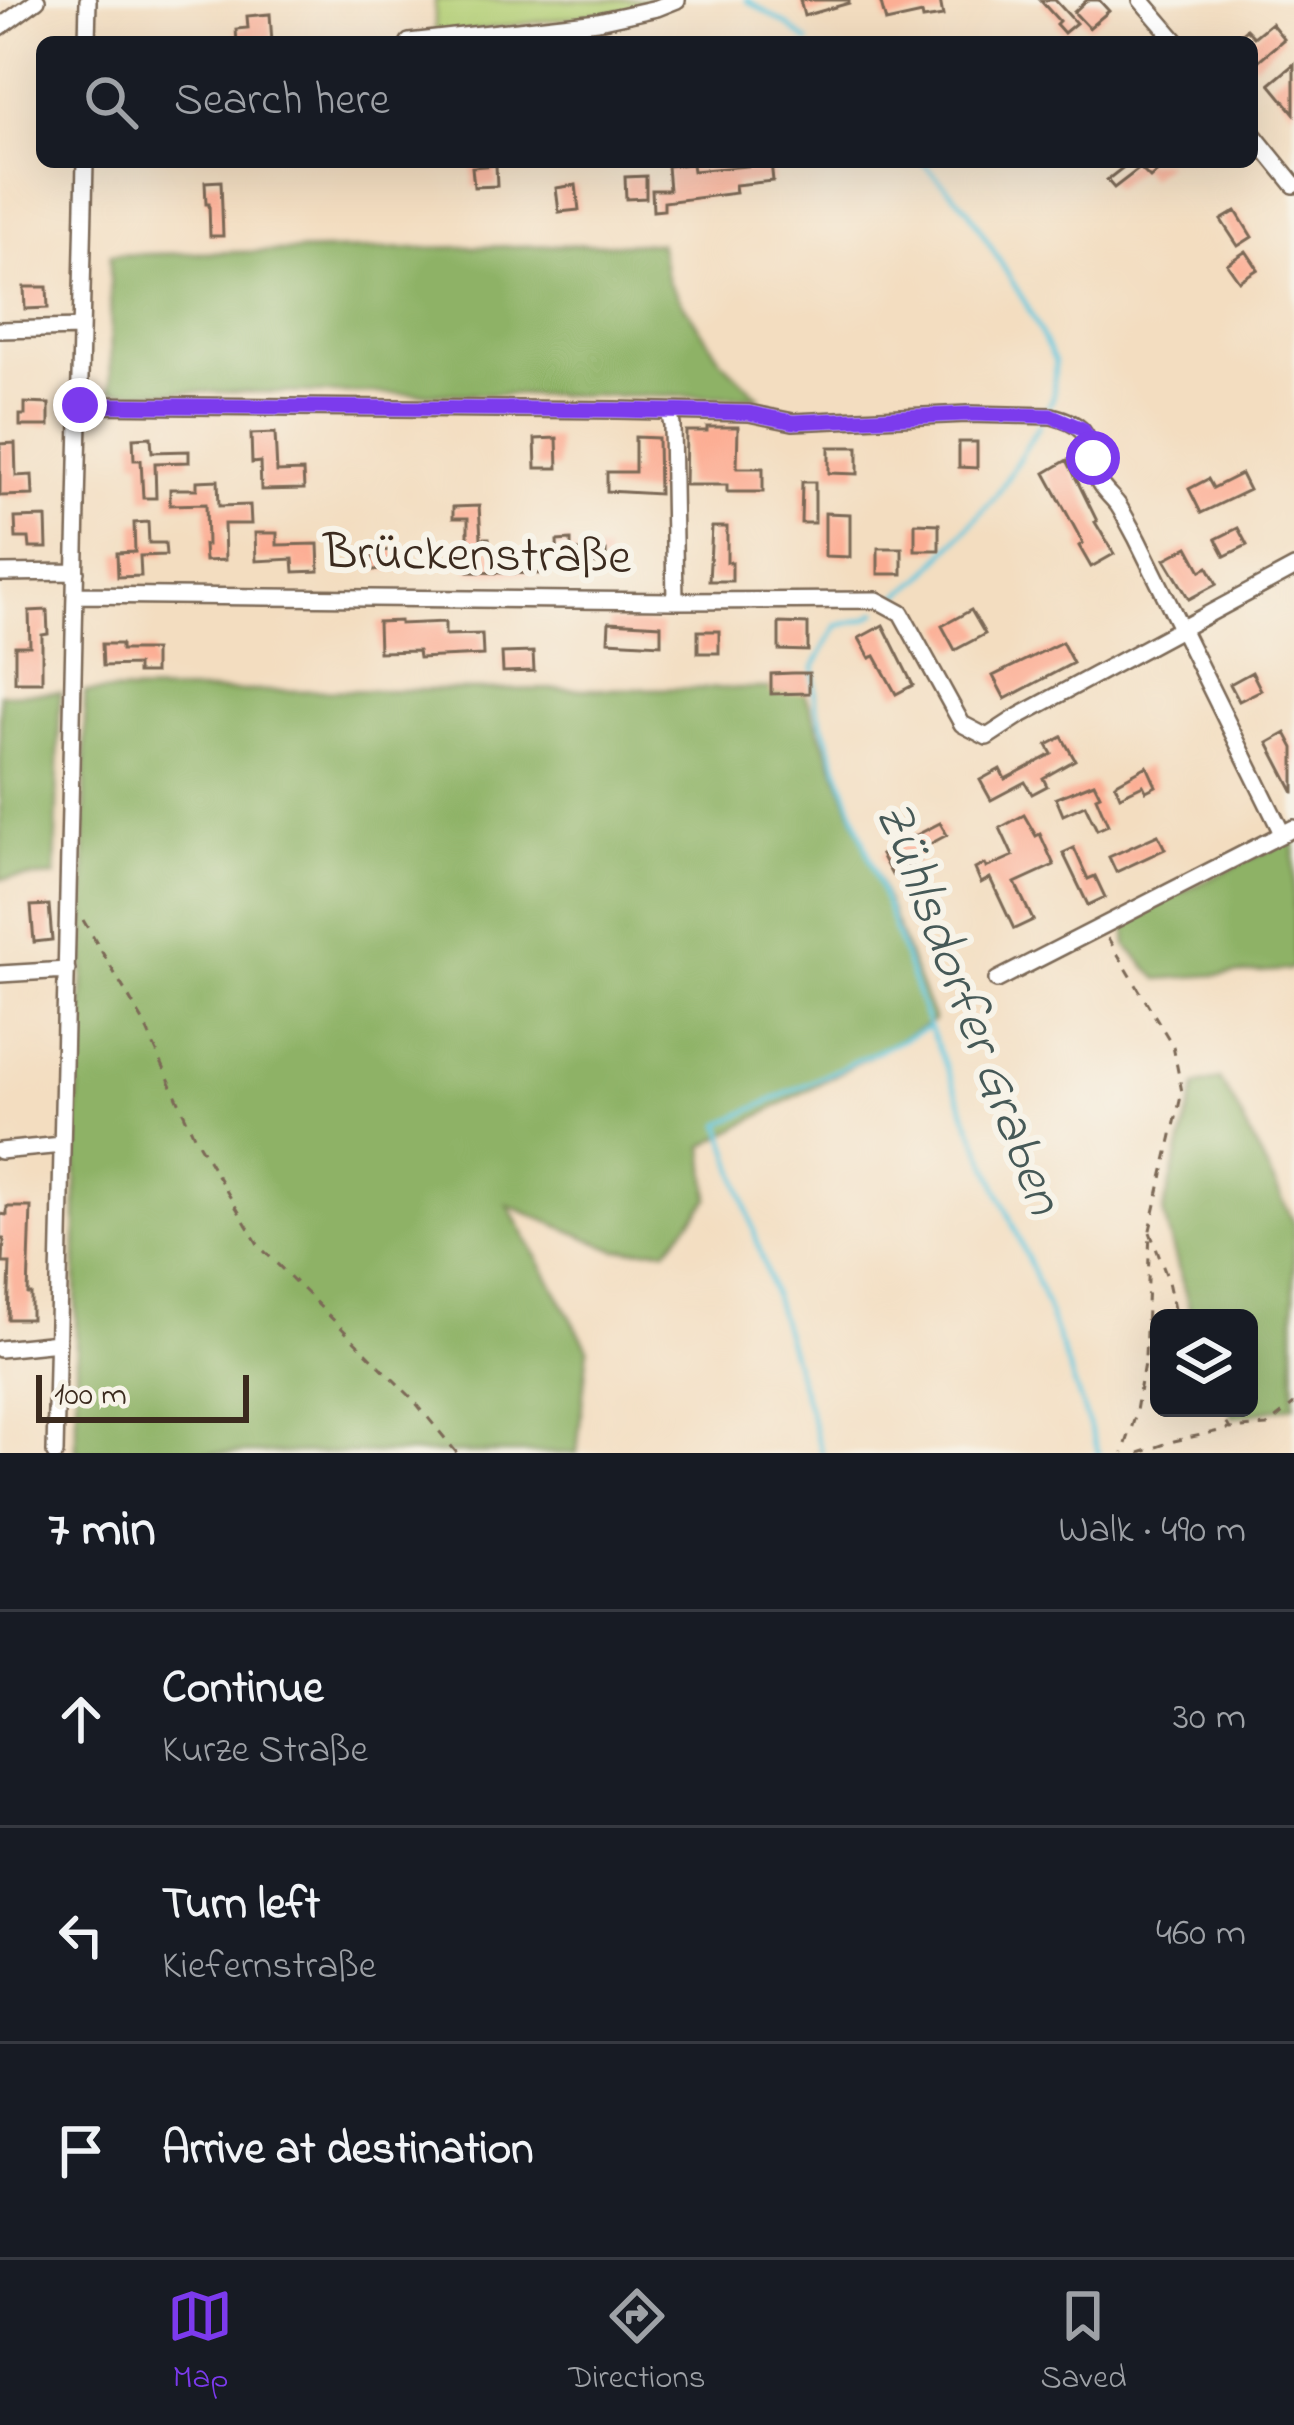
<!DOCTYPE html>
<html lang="en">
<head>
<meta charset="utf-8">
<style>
  :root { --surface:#171b24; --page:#242831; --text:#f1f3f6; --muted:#9ea1a6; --line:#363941; --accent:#7c3aed }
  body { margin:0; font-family:"Indie Flower",sans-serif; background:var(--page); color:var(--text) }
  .controls { position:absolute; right:36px; bottom:36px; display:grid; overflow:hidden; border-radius:18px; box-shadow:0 12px 48px #0002 }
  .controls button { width:108px; height:108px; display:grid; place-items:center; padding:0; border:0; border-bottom:3px solid var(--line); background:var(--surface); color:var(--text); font:60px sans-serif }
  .scale { position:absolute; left:36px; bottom:30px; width:213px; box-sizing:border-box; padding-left:12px; border:6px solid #3b2a1e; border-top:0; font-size:33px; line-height:42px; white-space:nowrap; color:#3b2a1e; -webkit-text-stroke:9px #f7f3e8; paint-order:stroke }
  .stop { position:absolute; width:36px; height:36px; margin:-27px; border:9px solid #7c3aed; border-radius:50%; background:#fff }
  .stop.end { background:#7c3aed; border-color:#fff; box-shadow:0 3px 12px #0008 }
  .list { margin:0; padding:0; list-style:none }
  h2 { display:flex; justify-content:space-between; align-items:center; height:156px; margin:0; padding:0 48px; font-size:51px }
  h2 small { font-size:39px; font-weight:400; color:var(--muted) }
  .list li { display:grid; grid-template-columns:78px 1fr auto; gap:36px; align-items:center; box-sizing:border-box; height:216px; padding:0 48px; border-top:3px solid var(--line) }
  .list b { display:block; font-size:45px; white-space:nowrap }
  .list p { margin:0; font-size:39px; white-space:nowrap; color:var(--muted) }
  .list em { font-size:39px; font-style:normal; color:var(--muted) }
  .icon { flex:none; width:66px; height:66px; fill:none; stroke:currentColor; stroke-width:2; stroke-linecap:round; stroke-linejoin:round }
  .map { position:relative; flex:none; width:1294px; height:1453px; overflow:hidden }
  .search { position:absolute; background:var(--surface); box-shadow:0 12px 48px #0002; left:36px; right:36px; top:36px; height:132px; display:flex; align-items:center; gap:30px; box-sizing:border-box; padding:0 42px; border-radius:18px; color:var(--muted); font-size:45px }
  .sheet { height:804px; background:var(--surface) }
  nav { display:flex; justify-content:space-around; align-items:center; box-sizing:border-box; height:168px; border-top:3px solid var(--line); background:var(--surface); font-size:33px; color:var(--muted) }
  nav a { display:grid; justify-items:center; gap:6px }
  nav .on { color:var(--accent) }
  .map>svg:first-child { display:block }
  .green { fill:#b3cf75; stroke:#777c4a; stroke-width:3 }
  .forest { fill:#8eb266; stroke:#646e42; stroke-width:3 }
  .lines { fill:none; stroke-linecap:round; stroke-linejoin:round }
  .stream { stroke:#60c6dd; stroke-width:4.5 }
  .building { fill:#fcae94 }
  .minor-casing { stroke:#7b6957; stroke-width:20 }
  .path { stroke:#7b6957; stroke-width:3; stroke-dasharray:9 9; stroke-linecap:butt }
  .minor { stroke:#fff; stroke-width:15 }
  .route { stroke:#7c3aed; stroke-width:15 }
  .labels { text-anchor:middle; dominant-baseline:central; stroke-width:12; stroke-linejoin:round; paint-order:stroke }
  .street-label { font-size:51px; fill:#3b2a1e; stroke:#f7f3e8 }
  .water-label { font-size:54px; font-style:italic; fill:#465957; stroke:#f7f3e8 }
</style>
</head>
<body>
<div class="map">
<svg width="1294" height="1453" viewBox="0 0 1294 1453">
  <rect width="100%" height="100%" fill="#f7f3e8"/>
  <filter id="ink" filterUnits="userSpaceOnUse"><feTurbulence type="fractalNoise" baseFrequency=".00833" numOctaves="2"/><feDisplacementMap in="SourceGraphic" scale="24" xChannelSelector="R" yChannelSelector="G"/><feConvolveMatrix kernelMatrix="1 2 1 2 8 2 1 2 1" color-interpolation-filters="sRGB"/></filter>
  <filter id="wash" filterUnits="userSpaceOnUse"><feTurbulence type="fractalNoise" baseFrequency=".004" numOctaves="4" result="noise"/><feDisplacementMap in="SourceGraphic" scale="48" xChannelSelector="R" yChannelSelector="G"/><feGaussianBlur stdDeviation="2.7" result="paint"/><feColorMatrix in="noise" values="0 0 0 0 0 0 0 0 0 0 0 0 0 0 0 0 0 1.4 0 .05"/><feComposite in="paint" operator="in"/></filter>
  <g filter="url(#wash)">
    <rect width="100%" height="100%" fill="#f3ddc0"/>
    <path class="green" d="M435 0H669L656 6 435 36Z"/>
    <path class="forest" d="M659 243 668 282 722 361 759 397 111 391 110 255Z
      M803 688 934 1021 704 1146 709 1199 667 1249 616 1250 508 1205 588 1348 577 1453H76V1138L85 945V692Z
      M60 692 55 876 0 879V694Z
      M1294 838V966L1288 970 1158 979 1127 946 1125 920Z
      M1219 1079 1233 1101 1294 1223V1406L1233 1417 1229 1408H1249V1318H1192L1163 1212 1196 1086Z"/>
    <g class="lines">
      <path class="stream" d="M746 0 786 24 808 42
        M922 162 967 208 1026 304 1055 362 1053 398 1048 407
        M893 600 922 578 997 495 1039 425
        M877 612 868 618 837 626 814 667 816 705 929 1027 1041 1291 1099 1453
        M822 1453 721 1124 929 1027"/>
    </g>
    <g id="blocks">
      <path class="building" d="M800 0H849V3L804 16Z
        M880 0H940L943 16 923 19 922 14 886 22Z
        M1040 0H1055L1076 23 1064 33 1056 24 1059 21Z
        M1087 0H1099L1109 11 1089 28 1074 12Z
        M270 14 272 42H237L236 29 248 28 247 16Z
        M1271 23 1284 39 1252 66V42H1231L1246 29 1254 37Z
        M1294 64V113L1270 84Z
        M748 162H771L773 181 735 185 736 193 664 202V210L653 211 652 190H669L667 166 692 164 693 171 748 166Z
        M1130 162H1168L1150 178 1140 168 1114 188 1107 180Z
        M496 165 497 186 474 187 472 167Z
        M646 176V198L626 199 625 177Z
        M221 181 223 236H210L209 204H206L205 182Z
        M576 185 579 210 559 212 556 188Z
        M1236 211 1252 237 1238 246 1221 220Z
        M1246 251 1258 269 1239 281 1227 264Z
        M24 287H47L48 308 25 309Z
        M25 403 49 404V426H20V415H25Z
        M707 427H738L737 468H763V492H727V485H685L686 431H707Z
        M275 433 277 472 303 471 304 489 261 490 260 462 252 463 251 434Z
        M151 437 152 452 189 451V462L155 463 156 498H143L141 460H134L133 438Z
        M635 437 658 438 659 494 607 491V472H635Z
        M557 438 558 468H536L535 439Z
        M959 442H977V468L959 467Z
        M15 443 16 476 32 475 33 495 0 496V444Z
        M829 447H858V474L829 473Z
        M1067 460 1097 521 1095 522 1114 554 1091 567 1079 546 1083 543 1045 473Z
        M1241 474 1249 490 1201 513 1189 489 1208 479 1213 488Z
        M218 480 219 506 250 505 251 524H224L225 560 205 561 204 545H207L206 504 170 505V489H197V481Z
        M802 482H815V523H801Z
        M479 506 481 538H489V551L542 553V574L468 572V518H453V507Z
        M825 513 850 514V557L825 556Z
        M46 517 47 548H30L29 538H16L15 518Z
        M148 522 149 543H165L166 555 140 556 141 576 118 577 117 553 135 552 134 523Z
        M915 523 939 524V550H915Z
        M712 527H727V562H732V581H709Z
        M1238 528 1247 545 1225 556 1216 539Z
        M255 533H277V545L318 544 319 571 294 572 293 559 256 561Z
        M571 540V551H606V564L558 562 557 541Z
        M1188 547 1201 571 1208 567 1217 584 1189 599 1165 559Z
        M878 548H902V574H878Z
        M400 550V569L372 570 371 551Z
        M47 610 48 634 42 635V682H15V646H30L29 611Z
        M971 610 985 634 955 650 942 626Z
        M400 621V624L445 622V635L482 634 483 655 419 658 418 651 379 652 378 622Z
        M609 622 661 625V644L608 641Z
        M779 623 808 624V651L779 650Z
        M883 625 913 685 896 694 875 656 870 658 859 638Z
        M698 631H719V653H698Z
        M1062 642 1073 663 1005 699 993 676Z
        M102 644H121V650H154V673H137V665L103 666Z
        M533 652 534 671 503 672 502 653Z
        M1252 672 1261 690 1239 701 1230 684Z
        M793 673H809V693L771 694V674Z
        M1286 733 1294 748V793L1268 743Z
        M1062 737 1075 760 1043 778 1047 786 1032 794 1025 782 991 800 980 780 1000 769 1005 779 1052 754 1047 745Z
        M1147 766 1156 786 1146 791 1143 785 1120 796 1115 784Z
        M1094 783 1100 795 1096 797 1108 825 1097 830 1085 805 1063 815 1056 798Z
        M893 814 907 840 940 823 947 835 915 852 920 860 892 875 881 855 897 847 883 820Z
        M1024 815 1036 836 1040 834 1054 865 1015 883 1033 920 1014 929 990 878 981 883 975 869 985 864 986 868 1013 856 1000 828Z
        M1158 835 1165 849 1116 872 1109 857Z
        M1074 848 1088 879 1095 876 1105 897 1088 905 1063 853Z
        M49 905 52 940 34 942 31 906Z
        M7 1207H31L28 1294H31V1319H8L10 1263H3L4 1239H0V1214L7 1215Z"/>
    </g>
  </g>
  <g filter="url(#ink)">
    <use href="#blocks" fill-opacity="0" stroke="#7b6957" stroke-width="3"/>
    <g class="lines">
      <defs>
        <path id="minor" d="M1141 0 1177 42
          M0 27 37 0
          M87 42 88 0
          M409 42 598 21 657 8 677 0
          M1252 133 1294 185
          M0 330 81 328
          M80 405 616 410 749 413 793 422 967 414 1052 416C1100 428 1083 448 1099 482 1103 490 1112 497 1118 505 1125 516 1131 528 1137 539L1282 833
          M669 412 672 425 675 601
          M0 573 76 572
          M75 595 675 601 877 600 901 613 962 724 987 737 1019 716 1294 568
          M0 974 67 970
          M997 980 1294 828
          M0 1151 62 1145
          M0 1349 58 1343
          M55 1453 85 162"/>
      </defs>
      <use href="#minor" class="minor-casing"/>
      <path class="path" d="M83 920 143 1021 194 1136 259 1246 411 1397 457 1453
        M1108 938 1173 1046 1182 1092 1150 1230 1145 1357 1135 1417 1123 1453
        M1150 1232 1167 1277 1176 1318
        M1218 1408 1230 1429 1267 1426 1294 1404
        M1139 1453 1174 1441 1228 1429"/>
      <use href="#minor" class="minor"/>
    </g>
  </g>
  <g class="lines" filter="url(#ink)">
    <path class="route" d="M80 405 616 410 749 413 793 422 967 414 1052 416 1082 429 1088 437 1093 458"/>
  </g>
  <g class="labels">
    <g class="street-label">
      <text transform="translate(477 557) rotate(1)">Brückenstraße</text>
    </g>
    <g class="water-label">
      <text transform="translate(966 1008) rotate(69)">Zühlsdorfer Graben</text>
    </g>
  </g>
</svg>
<div class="controls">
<button><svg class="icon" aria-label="layers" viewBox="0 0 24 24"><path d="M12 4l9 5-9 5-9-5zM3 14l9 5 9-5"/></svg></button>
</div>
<div class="scale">100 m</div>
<div class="stop" style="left:1093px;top:458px"></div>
<div class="stop end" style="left:80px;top:405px"></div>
<div class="search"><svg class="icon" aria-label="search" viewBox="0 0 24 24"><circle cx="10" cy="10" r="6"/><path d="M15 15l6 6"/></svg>Search here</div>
</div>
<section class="sheet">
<h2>7 min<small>Walk · 490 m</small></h2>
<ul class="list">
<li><svg class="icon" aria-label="ahead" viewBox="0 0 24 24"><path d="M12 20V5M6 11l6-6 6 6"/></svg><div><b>Continue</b><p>Kurze Straße</p></div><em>30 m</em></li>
<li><svg class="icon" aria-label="left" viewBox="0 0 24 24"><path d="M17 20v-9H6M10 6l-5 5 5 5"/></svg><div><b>Turn left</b><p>Kiefernstraße</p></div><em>460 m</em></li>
<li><svg class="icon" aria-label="arrive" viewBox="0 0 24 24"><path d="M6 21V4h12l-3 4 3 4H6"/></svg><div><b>Arrive at destination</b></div></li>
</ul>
</section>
<nav>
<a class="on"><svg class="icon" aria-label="map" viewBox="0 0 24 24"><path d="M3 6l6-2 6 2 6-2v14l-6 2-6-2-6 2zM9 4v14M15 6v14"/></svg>Map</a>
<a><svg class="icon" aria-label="directions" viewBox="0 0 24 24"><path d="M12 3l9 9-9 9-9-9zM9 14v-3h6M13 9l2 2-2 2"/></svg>Directions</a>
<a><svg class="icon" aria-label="saved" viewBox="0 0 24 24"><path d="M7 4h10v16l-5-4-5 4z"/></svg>Saved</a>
</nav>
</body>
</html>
